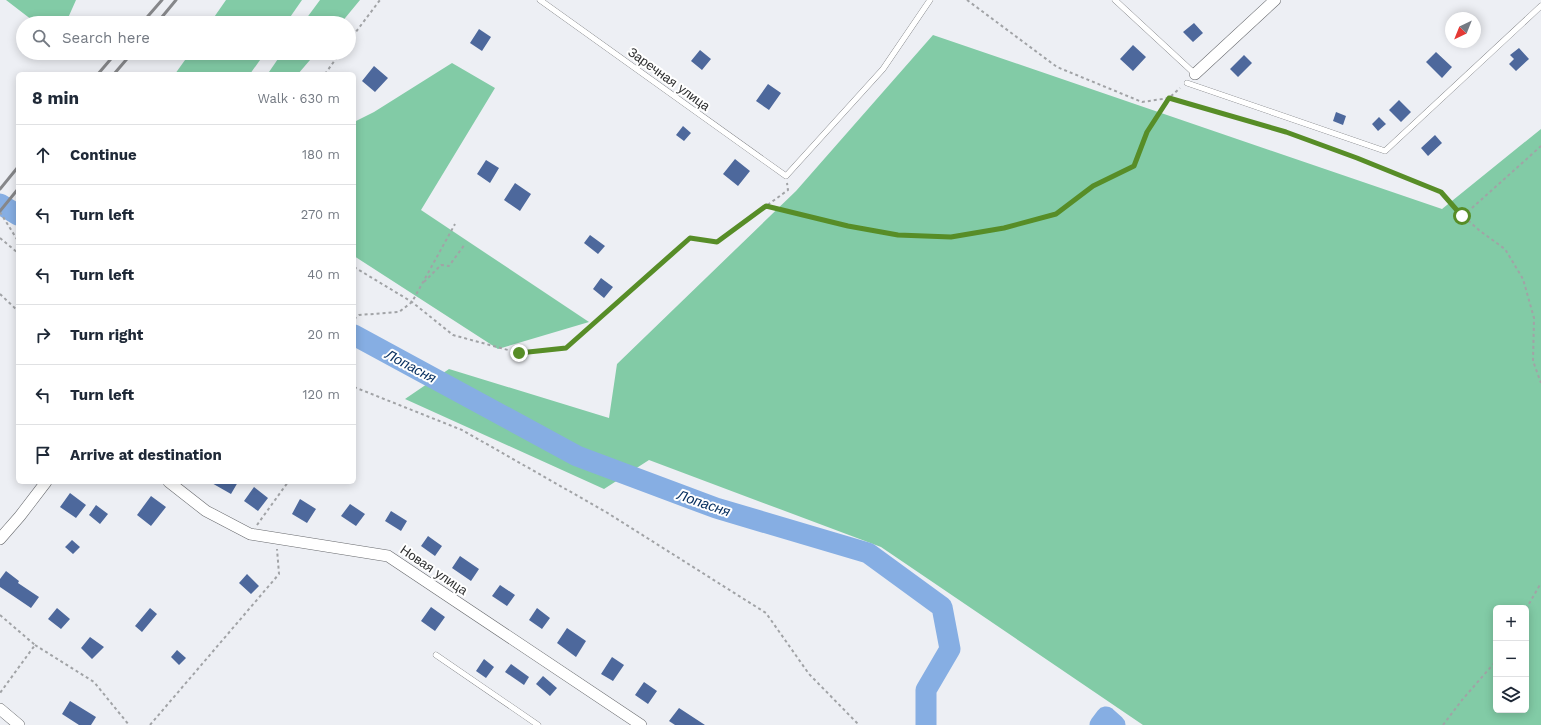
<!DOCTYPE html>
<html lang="en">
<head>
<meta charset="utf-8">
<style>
  :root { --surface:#fff; --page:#f2f2f3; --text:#1f2937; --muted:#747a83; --line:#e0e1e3 }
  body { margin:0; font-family:"Work Sans",sans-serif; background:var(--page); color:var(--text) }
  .controls { position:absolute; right:12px; bottom:12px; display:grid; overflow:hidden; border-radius:6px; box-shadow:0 2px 10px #0003 }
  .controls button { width:36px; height:36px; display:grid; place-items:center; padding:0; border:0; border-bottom:1px solid var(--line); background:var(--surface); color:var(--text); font:20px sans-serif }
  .compass { position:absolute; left:1445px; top:12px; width:36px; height:36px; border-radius:50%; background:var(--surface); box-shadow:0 2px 10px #0003; rotate:223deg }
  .stop { position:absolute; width:12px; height:12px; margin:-9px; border:3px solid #578d27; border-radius:50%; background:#fff }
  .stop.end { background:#578d27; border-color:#fff; box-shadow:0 1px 4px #0008 }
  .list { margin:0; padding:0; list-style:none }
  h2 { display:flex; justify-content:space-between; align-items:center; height:52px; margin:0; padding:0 16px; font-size:17px }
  h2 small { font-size:13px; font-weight:400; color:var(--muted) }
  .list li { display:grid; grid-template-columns:26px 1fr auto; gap:12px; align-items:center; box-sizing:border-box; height:60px; padding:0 16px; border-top:1px solid var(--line) }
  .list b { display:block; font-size:15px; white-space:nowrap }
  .list em { font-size:13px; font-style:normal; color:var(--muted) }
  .icon { flex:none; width:22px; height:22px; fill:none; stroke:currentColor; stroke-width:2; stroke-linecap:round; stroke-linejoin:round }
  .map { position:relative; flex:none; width:1541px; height:725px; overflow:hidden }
  .search { position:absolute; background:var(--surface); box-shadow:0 2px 10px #0003; left:16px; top:16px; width:340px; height:44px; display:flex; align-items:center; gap:10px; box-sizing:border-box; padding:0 14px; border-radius:22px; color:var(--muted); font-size:15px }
  .panel { position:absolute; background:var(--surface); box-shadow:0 2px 10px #0003; left:16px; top:72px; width:340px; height:412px; border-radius:6px }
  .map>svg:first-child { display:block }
  .forest { fill:#82cba6; fill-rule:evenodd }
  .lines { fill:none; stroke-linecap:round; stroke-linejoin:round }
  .river { stroke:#86aee3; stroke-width:21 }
  .building { fill:#4d689c }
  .service-casing { stroke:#67696d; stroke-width:6 }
  .minor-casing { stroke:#67696d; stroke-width:12 }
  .path { stroke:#a1a3a6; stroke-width:2; stroke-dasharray:3 3; stroke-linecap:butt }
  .service { stroke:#fff; stroke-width:5.5 }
  .minor { stroke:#fff; stroke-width:11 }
  .rail { stroke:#86878a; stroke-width:3 }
  .route { stroke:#578d27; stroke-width:5 }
  .labels { text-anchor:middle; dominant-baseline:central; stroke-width:4; stroke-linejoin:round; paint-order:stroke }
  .street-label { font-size:13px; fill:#2d2e2f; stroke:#fff }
  .water-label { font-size:14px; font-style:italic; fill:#093161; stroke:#fff }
</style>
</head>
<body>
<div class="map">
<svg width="1541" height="725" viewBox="0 0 1541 725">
  <rect width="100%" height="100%" fill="#edeff4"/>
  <path class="forest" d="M6 0H76L68 18 32 20Z
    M226 0H302L286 23H210Z
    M320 0H360L341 23H303Z
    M933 35 1442 209 1541 129V725H1143L881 547 649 460 604 489 405 399 449 369 609 418 617 364 796 191ZM1496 608H1526V710H1496Z
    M190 53H265L250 74H175Z
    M282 53H316L298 74H271L269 72Z
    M452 63 495 88 421 210 589 322 498 349 354 256V122L374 112Z"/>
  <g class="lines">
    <path class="river" d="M0 204 18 215
      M354 335 577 456 716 508 868 553 942 607 950 649 926 690V725
      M1100 725 1106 717 1115 725"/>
  </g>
  <path class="building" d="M1194 23 1203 33 1193 42 1183 32Z
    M479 29 491 37 482 51 470 43Z
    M1133 45 1146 57 1133 71 1120 59Z
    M1519 48 1529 59 1516 71 1509 64 1514 59 1510 55Z
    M700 50 711 59 702 70 691 61Z
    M1436 52 1452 67 1442 78 1426 62Z
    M1244 55 1252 63 1238 77 1230 69Z
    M374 66 388 78 375 92 362 81Z
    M768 84 781 93 769 110 756 101Z
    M1399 100 1411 112 1401 122 1389 110Z
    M1336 112 1346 116 1343 125 1333 121Z
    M1379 117 1386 124 1378 131 1372 124Z
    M683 126 691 133 684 141 676 135Z
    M1435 135 1442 143 1428 156 1421 148Z
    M735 159 750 171 738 186 723 174Z
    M486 160 499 168 490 183 477 174Z
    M515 183 531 194 520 211 504 200Z
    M590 235 605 246 598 254 584 243Z
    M601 278 613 287 604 298 593 289Z
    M210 482H238L231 494Z
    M254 487 268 498 258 511 244 501Z
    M70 493 86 505 76 518 60 507Z
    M151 496 166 507 151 526 137 515Z
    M300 499 316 509 307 523 292 514Z
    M350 504 365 514 356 526 341 516Z
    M96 505 108 514 100 524 89 515Z
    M391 511 407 521 401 531 385 521Z
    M428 536 442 546 435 556 421 546Z
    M72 540 80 547 73 554 65 547Z
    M460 556 479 569 471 581 452 568Z
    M6 571 19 581 18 583 39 597 31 608 0 587V579Z
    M247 574 259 586 251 594 239 583Z
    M500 585 515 595 507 606 492 596Z
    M431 607 445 617 435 631 421 621Z
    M57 608 70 619 61 629 48 619Z
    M150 608 157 614 142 632 135 626Z
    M537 608 550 618 542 629 529 620Z
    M567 628 586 641 576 657 557 643Z
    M90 637 104 647 92 659 81 648Z
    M177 650 186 658 179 665 171 657Z
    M612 657 624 665 613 681 601 674Z
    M484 659 494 667 486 678 476 671Z
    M511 664 529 677 524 685 505 672Z
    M543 676 557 688 550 696 536 684Z
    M644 682 657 691 648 704 635 695Z
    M70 701 96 717 91 725H79L62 714Z
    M679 708 705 725H675L669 721Z"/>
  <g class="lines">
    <defs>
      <path id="service" d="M540 0 786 176 883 69 930 0
        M1115 0 1195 74
        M1187 83 1385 151 1541 6
        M436 655 538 725"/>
      <path id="minor" d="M1195 74 1275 0
        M169 482 206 511 250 534 388 556 641 725
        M0 539 20 516 46 482
        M0 709 19 725"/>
    </defs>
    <use href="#service" class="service-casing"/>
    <use href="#minor" class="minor-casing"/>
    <path class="path" d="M967 0 1057 67 1142 102 1169 98 1180 88
      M349 41 380 0
      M325 74 340 53
      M766 206 848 226 898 235 951 237 1004 228 1055 214 1093 187 1134 166 1147 132 1169 98 1287 132 1357 158 1441 192 1463 216 1480 231 1505 249 1523 279 1534 318 1533 361 1541 383
      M0 212 18 241
      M1463 216 1541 146
      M0 238 18 253
      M354 267 412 302 453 335 519 353 566 348 690 238 717 242 788 190 787 183
      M424 282 441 265 449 266 465 244
      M0 294 18 311
      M354 319 359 315 399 312 412 302 455 224
      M354 387 462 430 606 512 766 613 809 674 859 725
      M257 525 288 482
      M1526 609 1541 583
      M0 615 35 645 0 693
      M35 645 94 682 129 725
      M150 725 279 574 277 549
      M1443 725 1462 700 1496 661"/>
    <use href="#service" class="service"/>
    <use href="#minor" class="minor"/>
    <path class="rail" d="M142 23 162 0
      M157 23 176 0
      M98 74 116 53
      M114 74 132 53
      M0 189 18 167
      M0 211 18 189"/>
  </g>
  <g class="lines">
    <path class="route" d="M519 353 566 348 690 238 717 242 766 206 848 226 898 235 951 237 1004 228 1056 214 1093 186 1134 166 1147 132 1169 98 1286 132 1357 158 1441 192 1462 216"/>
  </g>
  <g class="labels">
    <g class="street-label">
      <text transform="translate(669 79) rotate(36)">Заречная улица</text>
      <text transform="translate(434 570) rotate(34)">Новая улица</text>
    </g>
    <g class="water-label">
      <text transform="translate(411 366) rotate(28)">Лопасня</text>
      <text transform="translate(704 503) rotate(19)">Лопасня</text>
    </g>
  </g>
</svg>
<div class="controls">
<button>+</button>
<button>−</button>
<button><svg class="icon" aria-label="layers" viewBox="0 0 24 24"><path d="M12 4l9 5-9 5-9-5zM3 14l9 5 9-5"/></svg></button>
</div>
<svg class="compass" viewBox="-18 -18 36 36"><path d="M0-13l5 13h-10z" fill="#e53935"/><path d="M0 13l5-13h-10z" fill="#747a83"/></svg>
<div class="stop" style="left:1462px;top:216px"></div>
<div class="stop end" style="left:519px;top:353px"></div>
<div class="search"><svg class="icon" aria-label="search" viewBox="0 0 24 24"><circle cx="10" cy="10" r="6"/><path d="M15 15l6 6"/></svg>Search here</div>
<section class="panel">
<h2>8 min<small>Walk · 630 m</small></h2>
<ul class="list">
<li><svg class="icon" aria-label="ahead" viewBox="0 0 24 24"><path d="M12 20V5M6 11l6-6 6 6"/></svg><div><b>Continue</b></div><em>180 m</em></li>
<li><svg class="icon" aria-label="left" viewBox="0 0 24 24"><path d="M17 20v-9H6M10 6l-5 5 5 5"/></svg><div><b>Turn left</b></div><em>270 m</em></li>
<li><svg class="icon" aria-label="left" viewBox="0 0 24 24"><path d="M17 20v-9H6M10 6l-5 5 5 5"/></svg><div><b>Turn left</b></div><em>40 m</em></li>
<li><svg class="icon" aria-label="right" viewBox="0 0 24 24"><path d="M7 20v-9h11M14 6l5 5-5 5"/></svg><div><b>Turn right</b></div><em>20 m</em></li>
<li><svg class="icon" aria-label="left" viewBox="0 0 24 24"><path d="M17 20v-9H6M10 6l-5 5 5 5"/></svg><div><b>Turn left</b></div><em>120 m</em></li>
<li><svg class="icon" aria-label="arrive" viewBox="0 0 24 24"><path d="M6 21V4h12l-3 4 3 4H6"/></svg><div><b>Arrive at destination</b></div></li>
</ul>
</section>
</div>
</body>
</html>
